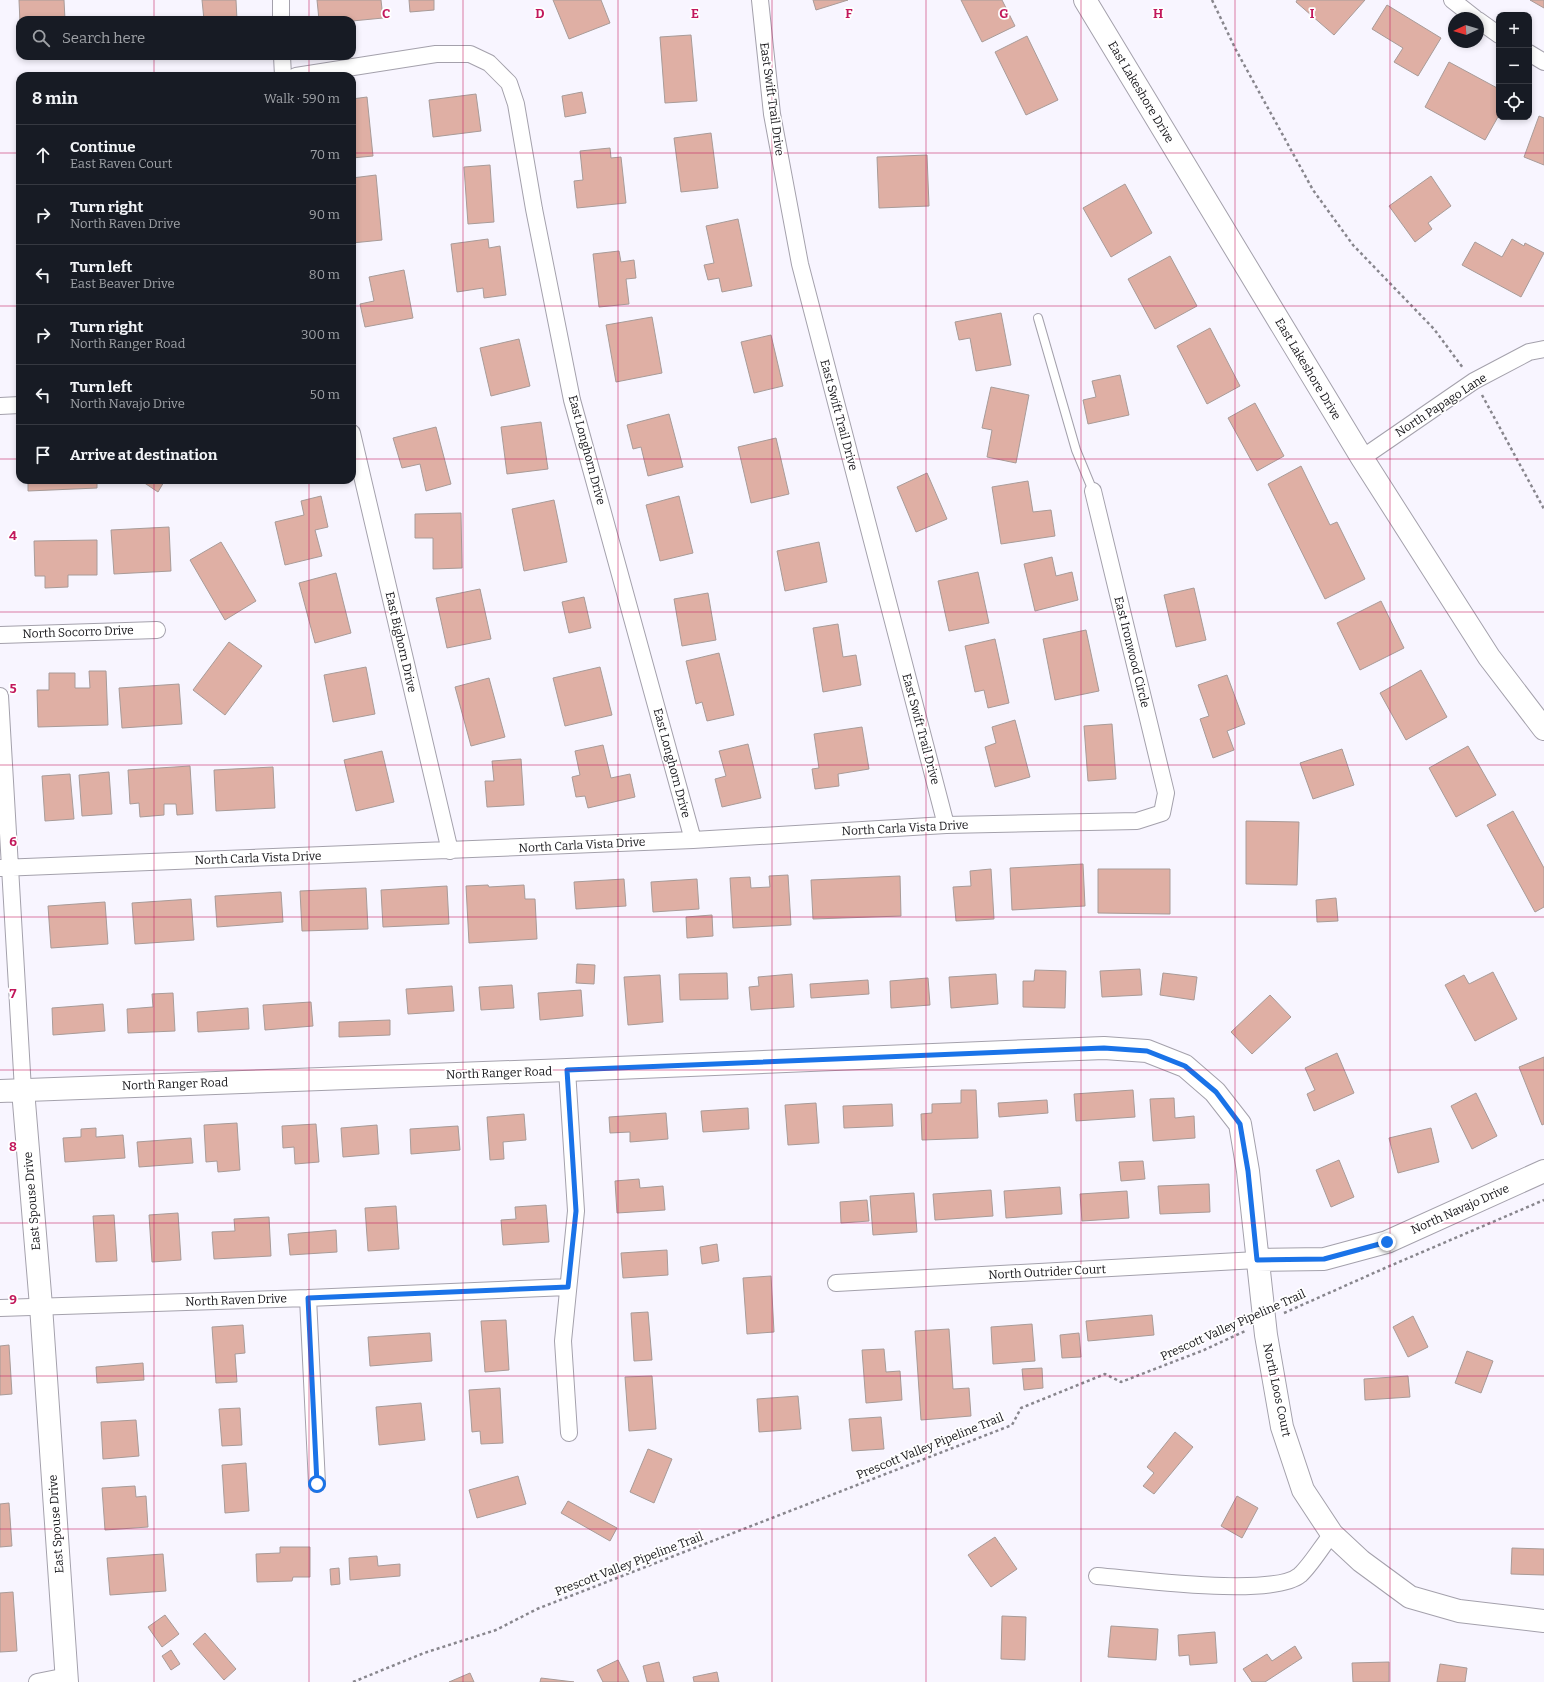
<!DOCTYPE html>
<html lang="en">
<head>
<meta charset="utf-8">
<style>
  :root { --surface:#171b24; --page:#20242c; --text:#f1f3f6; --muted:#9ea1a6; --line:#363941 }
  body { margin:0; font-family:Bitter,serif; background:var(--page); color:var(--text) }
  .controls { position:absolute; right:12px; top:12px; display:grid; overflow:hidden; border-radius:8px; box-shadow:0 2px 6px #0003 }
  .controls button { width:36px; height:36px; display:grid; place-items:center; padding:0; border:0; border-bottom:1px solid var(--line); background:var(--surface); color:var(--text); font:20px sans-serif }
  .compass { position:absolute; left:1448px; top:12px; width:36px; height:36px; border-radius:50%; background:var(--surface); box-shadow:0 2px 6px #0003; rotate:266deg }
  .stop { position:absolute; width:12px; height:12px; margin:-9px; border:3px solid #1a73e8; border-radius:50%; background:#fff }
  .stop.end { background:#1a73e8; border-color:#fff; box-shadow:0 1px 4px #0008 }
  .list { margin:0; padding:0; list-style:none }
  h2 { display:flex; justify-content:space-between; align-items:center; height:52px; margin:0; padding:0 16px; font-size:17px }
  h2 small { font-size:13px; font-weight:400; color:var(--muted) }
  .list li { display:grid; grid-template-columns:26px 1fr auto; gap:12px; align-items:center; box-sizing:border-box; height:60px; padding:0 16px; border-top:1px solid var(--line) }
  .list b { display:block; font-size:15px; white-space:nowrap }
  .list p { margin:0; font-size:13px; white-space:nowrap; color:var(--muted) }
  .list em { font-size:13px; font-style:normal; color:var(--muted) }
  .icon { flex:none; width:22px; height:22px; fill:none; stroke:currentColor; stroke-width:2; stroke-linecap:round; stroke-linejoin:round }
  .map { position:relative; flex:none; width:1544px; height:1682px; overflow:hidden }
  .search { position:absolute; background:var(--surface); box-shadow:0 2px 6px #0003; left:16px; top:16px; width:340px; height:44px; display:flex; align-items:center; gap:10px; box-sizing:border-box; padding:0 14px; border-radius:12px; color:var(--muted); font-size:15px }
  .panel { position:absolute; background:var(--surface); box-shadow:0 2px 6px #0003; left:16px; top:72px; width:340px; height:412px; border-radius:12px }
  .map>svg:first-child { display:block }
  .building { fill:#dfafa4; stroke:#a89b98 }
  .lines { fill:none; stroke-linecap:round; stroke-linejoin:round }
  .lane-casing { stroke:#a4a1ac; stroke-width:10 }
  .street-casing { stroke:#a4a1ac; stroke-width:18 }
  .secondary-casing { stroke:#a4a1ac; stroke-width:24 }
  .path { stroke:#88868d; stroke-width:2.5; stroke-dasharray:3 3; stroke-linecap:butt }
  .lane { stroke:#fff; stroke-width:8 }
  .street { stroke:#fff; stroke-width:16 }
  .secondary { stroke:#fff; stroke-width:22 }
  .route { stroke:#1a73e8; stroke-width:5 }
  .grid { fill:none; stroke:#c2185b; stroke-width:1; stroke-opacity:0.55 }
  .labels { text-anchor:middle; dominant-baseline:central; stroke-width:3.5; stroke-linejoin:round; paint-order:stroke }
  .street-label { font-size:12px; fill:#17161a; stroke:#fff }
  .grid-label { font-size:13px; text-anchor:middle; font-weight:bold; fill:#c2185b; stroke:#fff; stroke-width:3.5; stroke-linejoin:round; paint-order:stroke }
</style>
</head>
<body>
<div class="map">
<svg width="1544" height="1682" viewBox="0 0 1544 1682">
  <rect width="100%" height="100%" fill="#f8f5ff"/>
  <path class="building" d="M19 0H64L65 20H20V23Z
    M202 0H236L237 20H204Z
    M317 0H381L383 18 352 21 319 20Z
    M409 0H434V10L410 12Z
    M553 0H601L610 23 569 39Z
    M813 0H848L816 10Z
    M961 0H1002L1015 26 982 42Z
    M1297 0H1365L1334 35 1296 2Z
    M1530 0H1544V8Z
    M1387 5 1441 38 1418 76 1394 62 1403 48 1372 29Z
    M691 35 697 101 665 103 660 37Z
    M1027 36 1058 100 1026 115 995 52Z
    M1449 62 1499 89V115L1485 140 1425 107Z
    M582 92 586 113 565 117 562 96Z
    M476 94 481 131 433 137 429 100Z
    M367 97 373 156 352 158V99Z
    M1539 116 1544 118V165L1524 157Z
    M711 133 718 188 681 192 674 138Z
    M610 148 611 158 621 157 626 203 577 208 574 181 583 180 580 151Z
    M927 155 929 206 879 208 877 157Z
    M490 165 494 222 468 224 464 167Z
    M376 175 382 240 352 243V178Z
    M1431 176 1451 206 1428 223 1432 229 1415 242 1389 206Z
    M1125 184 1152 233 1111 257 1083 208Z
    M738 219 752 286 722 292 719 278 708 280 704 265 714 263 706 226Z
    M488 239 489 248 500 246 506 295 484 298 483 288 457 292 451 244Z
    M1512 239 1524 246 1525 243 1544 253 1521 297 1462 265 1475 242 1502 257Z
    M619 251 621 262 634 260 636 278 626 279 629 304 599 307 593 254Z
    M1170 256 1197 306 1155 329 1128 279Z
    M404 270 413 318 365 327 360 304 374 301 369 277Z
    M1001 313 1011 365 976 371 970 338 959 340 955 322Z
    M652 317 662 373 616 382 606 325Z
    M1210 328 1240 386 1207 404 1177 346Z
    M771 335 783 386 754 393 741 342Z
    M519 339 530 386 491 396 480 348Z
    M1120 375 1129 415 1088 424 1083 400 1096 397 1092 381Z
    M991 387 1029 395 1016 463 987 457 992 430 982 428Z
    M1255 403 1284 456 1257 471 1228 418Z
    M669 414 683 467 648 476 641 447 633 449 627 425Z
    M541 422 548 469 507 474 501 427Z
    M436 427 451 484 426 491 420 464 402 468 393 438Z
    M776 438 789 494 751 503 738 447Z
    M1301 466 1330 525 1337 522 1365 579 1325 599 1268 484Z
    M927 473 947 519 916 532 897 487Z
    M28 480H97V488L28 491Z
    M140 480H165L158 492Z
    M1028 481 1033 512 1051 510 1055 536 1001 544 992 487Z
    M321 496 328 527 315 530 322 556 285 565 275 522 304 515 301 501Z
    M679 496 693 553 660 561 646 505Z
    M554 500 567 562 524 571 512 509Z
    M461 513 462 568 433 569V538H415V514Z
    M169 527 171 571 114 574 111 530Z
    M97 540V575H68V587L45 588V576H35L34 541Z
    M221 542 256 601 225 620 190 560Z
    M819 542 827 582 785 591 777 551Z
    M1052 557 1056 576 1072 572 1078 600 1035 611 1024 564Z
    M978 572 989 623 949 631 938 581Z
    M336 573 351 633 315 643 299 583Z
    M1194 588 1206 640 1176 647 1164 595Z
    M480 589 491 639 447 648 436 598Z
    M708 593 716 640 682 646 674 599Z
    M584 597 591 628 569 633 562 602Z
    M1381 601 1404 648 1360 670 1337 623Z
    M838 624 843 657 856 655 861 685 823 692 813 628Z
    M1086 630 1099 691 1055 700 1043 639Z
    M995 639 1009 703 988 708 984 690 975 692 965 646Z
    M229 642 262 666 225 715 193 690Z
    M719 653 734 715 707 721 702 702 696 704 686 661Z
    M366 667 375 714 333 722 324 675Z
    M600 667 612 715 565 726 553 678Z
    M1421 670 1447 717 1406 740 1380 693Z
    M89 671H106L108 725 38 727 37 690H49V673H75V688H90Z
    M1227 675 1245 724 1227 731 1234 750 1213 758 1200 719 1209 716 1198 685Z
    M489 678 505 737 471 746 455 687Z
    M179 684 182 724 122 728 119 688Z
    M1015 720 1030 777 995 787 985 747 996 743 992 727Z
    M1112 724 1116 779 1088 781 1084 726Z
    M862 727 869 769 838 774 839 786 815 789 812 769 819 768 814 734Z
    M748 744 761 798 722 807 715 779 726 776 719 751Z
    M603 745 611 778 630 774 635 797 588 808 585 796 576 797 572 777 580 775 575 751Z
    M1468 746 1496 795 1456 817 1429 768Z
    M1342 749 1354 785 1313 799 1300 763Z
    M382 751 394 802 356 811 344 760Z
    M521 759 524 805 487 807 485 781H494L492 761Z
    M190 766 193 814 177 815 176 804H164V815L140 817 139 803 130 804 128 770Z
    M273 767 275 808 216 811 214 770Z
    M109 772 112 814 82 816 79 775Z
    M70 774 74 819 45 821 42 776Z
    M1513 811 1544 868V907L1535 912 1487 825Z
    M1246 821 1299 822 1297 885 1246 884Z
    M1083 864 1085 906 1012 910 1010 868Z
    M991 869 994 919 956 921 953 887 971 886 970 871Z
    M1098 869H1170V914L1098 913Z
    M788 875 791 925 733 928 730 878 750 877 751 888 770 887 769 876Z
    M900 876 901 916 813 919 811 880Z
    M624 879 626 906 576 909 574 882Z
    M697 879 699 909 653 912 651 882Z
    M488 885 489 887 524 885 525 899H535L537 939 469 943 466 886Z
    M447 886 449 924 383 927 381 890Z
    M366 888 368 929 302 931 300 891Z
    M281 892 283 922 217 927 215 896Z
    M1336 898 1338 921 1317 922 1316 900Z
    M191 899 194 940 135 944 132 903Z
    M105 902 108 944 51 948 48 906Z
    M712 915 713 936 687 938 686 917Z
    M577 964 595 965 594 984 576 983Z
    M1140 969 1142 995 1102 997 1100 971Z
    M1035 970 1066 971 1065 1008 1023 1007V981H1034Z
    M1493 972 1517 1019 1475 1041 1445 985 1464 975 1469 984Z
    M727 973 728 999 680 1000 679 974Z
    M1163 973 1197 977 1194 1000 1160 995Z
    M792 974 794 1007 751 1010 749 987 759 986 758 977Z
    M996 974 998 1004 951 1008 949 977Z
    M660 975 663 1022 628 1025 624 977Z
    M928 978 930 1005 891 1008 890 981Z
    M868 980 869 994 811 998 810 984Z
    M512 985 514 1008 481 1010 479 987Z
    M452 986 454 1011 408 1014 406 989Z
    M581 990 583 1016 540 1020 538 993Z
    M173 993 175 1031 128 1033 127 1009 153 1007 152 994Z
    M1270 995 1291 1017 1252 1054 1231 1032Z
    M311 1002 313 1026 265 1030 263 1005Z
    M103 1004 105 1031 53 1035 52 1008Z
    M248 1008 249 1029 198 1032 197 1012Z
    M390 1020V1035L339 1037V1022Z
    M1337 1053 1354 1093 1314 1111 1307 1094 1315 1090 1305 1068Z
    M1544 1057V1124L1542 1125 1519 1067Z
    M961 1090H976L978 1138 922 1140 921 1114 932 1113V1104L961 1103Z
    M1133 1090 1135 1117 1076 1121 1074 1094Z
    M1476 1093 1497 1136 1472 1149 1451 1106Z
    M1174 1098 1175 1118 1194 1116 1195 1138 1153 1141 1150 1099Z
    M1047 1100 1048 1113 999 1117 998 1103Z
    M816 1103 819 1143 788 1145 785 1105Z
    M892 1104 893 1126 844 1128 843 1106Z
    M748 1108 749 1129 703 1132 701 1111Z
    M666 1113 668 1139 630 1142V1132L610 1133 609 1117Z
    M524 1114 526 1140 503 1142 504 1159 490 1160 487 1117Z
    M237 1123 240 1170 218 1172 217 1161 206 1162 204 1125Z
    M316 1124 319 1162 295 1164 294 1147 283 1148 282 1126Z
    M377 1125 379 1154 343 1157 341 1128Z
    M458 1126 460 1150 411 1154 410 1129Z
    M96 1128V1137L123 1135 125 1158 65 1162 63 1138 81 1137V1129Z
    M1431 1128 1439 1162 1398 1173 1389 1138Z
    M191 1138 193 1163 139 1167 137 1142Z
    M1339 1160 1354 1197 1331 1207 1316 1170Z
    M1143 1161 1145 1179 1121 1181 1119 1162Z
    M639 1179 640 1188 663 1186 665 1210 617 1213 615 1181Z
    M1209 1184 1210 1212 1160 1214 1158 1186Z
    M1060 1187 1062 1214 1006 1218 1004 1191Z
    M991 1190 993 1216 935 1220 933 1194Z
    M1127 1191 1129 1218 1082 1221 1080 1194Z
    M914 1193 917 1232 873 1235 870 1196Z
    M867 1200 869 1221 841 1223 840 1202Z
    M546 1205 549 1242 503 1245 501 1220 516 1219 515 1207Z
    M396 1206 399 1249 368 1251 365 1208Z
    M178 1213 181 1260 152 1262 149 1215Z
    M114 1215 117 1261 96 1262 93 1216Z
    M269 1217 271 1256 214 1259 212 1232 235 1231 234 1219Z
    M336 1230 337 1252 290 1255 288 1234Z
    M717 1244 719 1261 702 1264 700 1247Z
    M667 1250 668 1275 623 1278 621 1253Z
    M771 1276 774 1332 747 1334 743 1278Z
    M648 1312 652 1360 634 1361 631 1313Z
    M1152 1315 1154 1335 1088 1341 1086 1321Z
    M1413 1316 1428 1347 1408 1357 1393 1327Z
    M506 1320 509 1370 485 1372 481 1321Z
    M1032 1324 1035 1361 993 1364 991 1327Z
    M243 1325 245 1353 235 1354 237 1382 216 1383 212 1327Z
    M949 1329 953 1389 969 1388 971 1416 921 1420 915 1331Z
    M430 1333 432 1361 370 1366 368 1337Z
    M1079 1333 1081 1357 1062 1358 1060 1335Z
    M9 1345 12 1394 0 1395V1346Z
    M884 1349 886 1372 900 1371 902 1400 866 1403 862 1350Z
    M1467 1351 1493 1361 1481 1393 1455 1383Z
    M143 1363 144 1380 97 1383 96 1367Z
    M1042 1368 1043 1388 1024 1390 1022 1369Z
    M652 1376 656 1429 629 1431 625 1377Z
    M1408 1376 1410 1397 1365 1400 1364 1379Z
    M500 1388 503 1443 481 1444 480 1431 472 1432 469 1390Z
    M798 1396 801 1429 759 1432 757 1399Z
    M421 1403 425 1440 379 1445 376 1407Z
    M240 1408 242 1445 222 1446 219 1409Z
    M881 1417 884 1449 852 1451 849 1419Z
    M136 1420 139 1456 103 1459 101 1422Z
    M1175 1432 1193 1447 1154 1494 1143 1486 1154 1473 1147 1467Z
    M648 1449 672 1459 654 1503 630 1492Z
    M246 1463 249 1511 225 1513 222 1465Z
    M518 1476 526 1504 477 1518 469 1490Z
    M135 1486 136 1497 146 1496 148 1527 105 1530 102 1488Z
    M1237 1496 1258 1508 1242 1538 1221 1526Z
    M568 1501 617 1528 610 1541 561 1513Z
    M9 1503 12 1546 0 1547V1504Z
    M995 1537 1017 1569 991 1587 968 1555Z
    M280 1547H310V1577H293L292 1581 257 1582 256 1554 280 1553Z
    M1512 1548 1544 1549V1575L1511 1574Z
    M163 1554 166 1591 110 1595 107 1558Z
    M377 1556 378 1566 400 1564V1576L350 1580 349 1558Z
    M339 1568 340 1584 331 1585 330 1569Z
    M13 1592 17 1651 0 1652V1593Z
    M165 1615 179 1634 162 1647 148 1627Z
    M1002 1616 1026 1617 1025 1660 1001 1659Z
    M1111 1626 1158 1629 1156 1660 1108 1657Z
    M1215 1632 1217 1663 1190 1665 1189 1655 1179 1656 1178 1635Z
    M205 1633 236 1669 224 1680 193 1644Z
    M1295 1646 1302 1658 1265 1682H1252L1243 1669 1267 1654 1272 1661Z
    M171 1650 180 1664 171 1670 162 1656Z
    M618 1660 629 1682H603L597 1670Z
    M659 1662 664 1682H647L643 1666Z
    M1389 1662V1682H1353L1352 1663Z
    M1440 1664 1467 1668 1465 1682H1437Z
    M717 1672 719 1682H694L693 1677Z
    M470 1673 474 1682H449Z
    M541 1678 574 1682H540Z"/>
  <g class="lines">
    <defs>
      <path id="lane" d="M1038 318 1076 450 1093 491"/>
      <path id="street" d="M281 0V20
        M760 0 772 114 800 264 946 825
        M1452 0 1475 18
        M1478 20 1499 35
        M1529 53 1544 62
        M282 56 283 76
        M296 76 436 54H470L489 63 509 83 516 104 534 209 572 400 693 840
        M0 406 20 405
        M352 433 450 851
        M1362 458 1474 381 1529 352 1544 349
        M0 635 157 630
        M0 696 23 1090
        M0 868 693 840 946 825 1137 821 1162 813 1166 793 1093 491
        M567 1070 576 1211 563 1341 569 1433
        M836 1283 1257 1260
        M308 1298 317 1484
        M0 1308 308 1298 568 1287
        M1097 1576C1136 1579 1273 1598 1300 1575 1311 1565 1322 1546 1332 1534
        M37 1682 67 1676"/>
      <path id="secondary" d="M1085 0 1362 458 1489 657 1544 729
        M23 1090 41 1306 67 1682
        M0 1091 567 1070 1104 1048 1147 1051 1185 1066 1215 1092 1240 1124 1248 1171 1266 1335 1282 1427 1303 1490 1332 1534 1361 1561 1410 1597 1459 1611 1544 1621
        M1257 1260 1324 1259 1387 1242 1544 1171"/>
    </defs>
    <use href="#lane" class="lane-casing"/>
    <use href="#street" class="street-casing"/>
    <use href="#secondary" class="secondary-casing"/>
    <path class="path" d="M1212 0 1236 50 1313 190 1353 245 1434 329 1463 368
      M1482 395 1544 509
      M1284 1313 1385 1268 1544 1200
      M353 1682 424 1653 496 1630 537 1609 1012 1425 1021 1408 1105 1374 1121 1382 1204 1350 1245 1331"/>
    <use href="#lane" class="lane"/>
    <use href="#street" class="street"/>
    <use href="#secondary" class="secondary"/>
  </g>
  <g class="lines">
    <path class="route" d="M317 1484 308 1298 568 1287 576 1211 567 1070 1104 1048 1147 1051 1185 1066 1216 1092 1240 1124 1248 1171 1257 1260 1324 1259 1387 1242"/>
  </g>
  <path class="grid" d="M154 0V20M309 0V20M463 0V1682M618 0V1682M772 0V1682M926 0V1682M1081 0V1682M1235 0V1682M1390 0V1682M154 56V76M309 56V76M0 153H20M352 153H1544M0 306H20M352 306H1544M0 459H20M352 459H1544M154 480V1682M309 480V1682M0 612H1544M0 765H1544M0 917H1544M0 1070H1544M0 1223H1544M0 1376H1544M0 1529H1544"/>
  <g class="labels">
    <g class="street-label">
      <text transform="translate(1141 92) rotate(59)">East Lakeshore Drive</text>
      <text transform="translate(772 99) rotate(82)">East Swift Trail Drive</text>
      <text transform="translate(1308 369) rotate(59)">East Lakeshore Drive</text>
      <text transform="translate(1441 405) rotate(-33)">North Papago Lane</text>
      <text transform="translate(839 415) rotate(75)">East Swift Trail Drive</text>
      <text transform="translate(587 450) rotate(75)">East Longhorn Drive</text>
      <text transform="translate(78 632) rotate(-2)">North Socorro Drive</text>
      <text transform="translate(401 642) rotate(77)">East Bighorn Drive</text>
      <text transform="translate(1132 652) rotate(76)">East Ironwood Circle</text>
      <text transform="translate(921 729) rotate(75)">East Swift Trail Drive</text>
      <text transform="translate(672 763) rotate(75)">East Longhorn Drive</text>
      <text transform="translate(905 828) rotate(-3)">North Carla Vista Drive</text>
      <text transform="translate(582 845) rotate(-3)">North Carla Vista Drive</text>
      <text transform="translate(258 858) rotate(-2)">North Carla Vista Drive</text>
      <text transform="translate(499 1073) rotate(-2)">North Ranger Road</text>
      <text transform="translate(175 1084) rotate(-2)">North Ranger Road</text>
      <text transform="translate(32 1201) rotate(-95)">East Spouse Drive</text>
      <text transform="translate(1460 1209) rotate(-24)">North Navajo Drive</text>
      <text transform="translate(1047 1272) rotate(-3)">North Outrider Court</text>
      <text transform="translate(236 1300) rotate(-2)">North Raven Drive</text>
      <text transform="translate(1233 1325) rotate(-24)">Prescott Valley Pipeline Trail</text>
      <text transform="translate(1277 1390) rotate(78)">North Loos Court</text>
      <text transform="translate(930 1446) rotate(-22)">Prescott Valley Pipeline Trail</text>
      <text transform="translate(56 1524) rotate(-94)">East Spouse Drive</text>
      <text transform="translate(629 1564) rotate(-21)">Prescott Valley Pipeline Trail</text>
    </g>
  </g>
  <g class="grid-label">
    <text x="386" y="18">C</text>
    <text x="540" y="18">D</text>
    <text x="695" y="18">E</text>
    <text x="849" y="18">F</text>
    <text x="1004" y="18">G</text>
    <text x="1158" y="18">H</text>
    <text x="1312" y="18">I</text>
    <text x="13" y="540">4</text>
    <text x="13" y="693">5</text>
    <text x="13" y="846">6</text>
    <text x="13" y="998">7</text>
    <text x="13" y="1151">8</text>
    <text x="13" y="1304">9</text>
  </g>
</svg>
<div class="controls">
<button>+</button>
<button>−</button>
<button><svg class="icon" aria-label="locate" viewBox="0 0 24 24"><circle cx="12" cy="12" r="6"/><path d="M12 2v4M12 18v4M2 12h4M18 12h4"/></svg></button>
</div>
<svg class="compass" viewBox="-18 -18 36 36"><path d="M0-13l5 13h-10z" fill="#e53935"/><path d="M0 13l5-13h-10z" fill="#9ea1a6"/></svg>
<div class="stop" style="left:317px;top:1484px"></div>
<div class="stop end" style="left:1387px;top:1242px"></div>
<div class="search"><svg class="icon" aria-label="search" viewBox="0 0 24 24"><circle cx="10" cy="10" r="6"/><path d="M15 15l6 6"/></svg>Search here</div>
<section class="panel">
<h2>8 min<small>Walk · 590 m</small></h2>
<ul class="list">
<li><svg class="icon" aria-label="ahead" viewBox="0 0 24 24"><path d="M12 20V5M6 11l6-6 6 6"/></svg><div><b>Continue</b><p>East Raven Court</p></div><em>70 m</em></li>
<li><svg class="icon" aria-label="right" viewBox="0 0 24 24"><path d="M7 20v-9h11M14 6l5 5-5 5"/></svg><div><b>Turn right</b><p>North Raven Drive</p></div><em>90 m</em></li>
<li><svg class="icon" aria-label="left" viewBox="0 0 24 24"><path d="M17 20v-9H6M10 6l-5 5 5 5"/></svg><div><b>Turn left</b><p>East Beaver Drive</p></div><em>80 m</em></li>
<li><svg class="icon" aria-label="right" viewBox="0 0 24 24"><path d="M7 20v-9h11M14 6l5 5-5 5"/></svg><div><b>Turn right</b><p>North Ranger Road</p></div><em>300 m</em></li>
<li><svg class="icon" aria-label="left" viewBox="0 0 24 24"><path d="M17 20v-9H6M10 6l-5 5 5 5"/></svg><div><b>Turn left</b><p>North Navajo Drive</p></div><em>50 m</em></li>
<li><svg class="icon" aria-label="arrive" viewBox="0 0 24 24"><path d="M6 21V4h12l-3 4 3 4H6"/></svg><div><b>Arrive at destination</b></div></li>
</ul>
</section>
</div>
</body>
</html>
